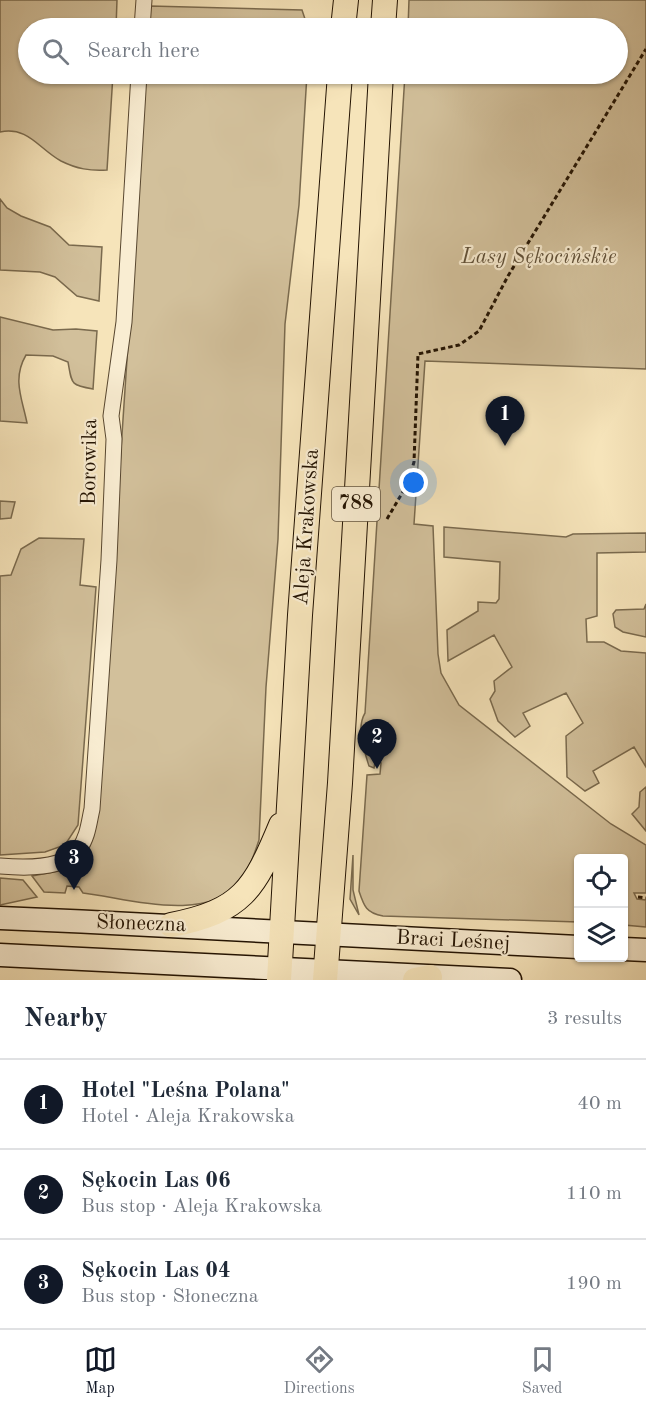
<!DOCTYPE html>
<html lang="en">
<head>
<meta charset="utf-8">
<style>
  :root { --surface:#fff; --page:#f6f6f7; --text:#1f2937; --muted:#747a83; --line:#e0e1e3; --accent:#111827 }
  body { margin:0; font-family:"Old Standard TT",serif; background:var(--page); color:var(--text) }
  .controls { position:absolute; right:18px; bottom:18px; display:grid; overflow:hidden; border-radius:6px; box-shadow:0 2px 4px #0004 }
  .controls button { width:54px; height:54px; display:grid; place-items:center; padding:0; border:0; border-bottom:2px solid var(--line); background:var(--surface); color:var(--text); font:30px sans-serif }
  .you { position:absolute; left:414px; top:483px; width:21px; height:21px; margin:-15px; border:4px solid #fff; border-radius:50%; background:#1a73e8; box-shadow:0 0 0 9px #1a73e833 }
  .badge { display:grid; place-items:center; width:39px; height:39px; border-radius:50%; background:var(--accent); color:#fff; font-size:20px; font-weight:700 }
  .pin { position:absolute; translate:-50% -50px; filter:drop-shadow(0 2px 3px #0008) }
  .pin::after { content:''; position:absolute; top:32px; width:21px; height:18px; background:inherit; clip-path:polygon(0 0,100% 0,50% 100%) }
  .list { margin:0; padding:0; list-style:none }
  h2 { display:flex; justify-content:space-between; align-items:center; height:78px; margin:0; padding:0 24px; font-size:26px }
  h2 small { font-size:20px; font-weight:400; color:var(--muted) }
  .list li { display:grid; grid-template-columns:39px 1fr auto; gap:18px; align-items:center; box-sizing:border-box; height:90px; padding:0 24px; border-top:2px solid var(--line) }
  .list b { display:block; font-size:22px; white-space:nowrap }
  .list p { margin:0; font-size:20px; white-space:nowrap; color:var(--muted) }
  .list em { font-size:20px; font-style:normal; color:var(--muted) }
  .icon { flex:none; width:33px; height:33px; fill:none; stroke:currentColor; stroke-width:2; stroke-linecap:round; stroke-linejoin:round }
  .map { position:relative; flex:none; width:646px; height:980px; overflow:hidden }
  .search { position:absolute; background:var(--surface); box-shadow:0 2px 4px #0004; left:18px; right:18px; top:18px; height:66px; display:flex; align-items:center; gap:15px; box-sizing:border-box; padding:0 21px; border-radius:33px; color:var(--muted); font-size:22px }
  .sheet { height:348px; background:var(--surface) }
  nav { display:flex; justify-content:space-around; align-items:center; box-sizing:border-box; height:84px; border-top:2px solid var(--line); background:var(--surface); font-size:16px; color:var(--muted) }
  nav a { display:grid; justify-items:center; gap:3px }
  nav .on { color:var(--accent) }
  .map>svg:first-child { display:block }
  .green { fill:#d2c09b; stroke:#7a6a4e; stroke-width:1.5 }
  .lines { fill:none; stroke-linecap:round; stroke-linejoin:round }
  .street-casing { stroke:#584730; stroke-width:17 }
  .secondary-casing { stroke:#231302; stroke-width:25 }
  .primary-casing { stroke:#231302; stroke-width:26 }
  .path { stroke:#231302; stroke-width:3; stroke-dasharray:4.5 3; stroke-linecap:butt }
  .street { stroke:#f9edd2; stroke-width:15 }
  .secondary { stroke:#f9edd2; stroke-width:22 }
  .primary { stroke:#f6e4ba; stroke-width:24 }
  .labels { text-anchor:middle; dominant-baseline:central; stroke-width:4.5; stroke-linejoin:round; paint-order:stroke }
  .shield { fill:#f9edd2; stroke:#635440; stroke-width:1.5 }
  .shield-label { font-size:20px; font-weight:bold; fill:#231302 }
  .park-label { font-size:21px; font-style:italic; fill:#605038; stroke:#f9edd2 }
  .street-label { font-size:21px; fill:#231302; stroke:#f9edd2 }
</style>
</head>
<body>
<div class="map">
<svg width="646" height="980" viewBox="0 0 646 980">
  <rect width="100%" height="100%" fill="#f6e4ba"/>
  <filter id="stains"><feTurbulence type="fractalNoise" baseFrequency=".00333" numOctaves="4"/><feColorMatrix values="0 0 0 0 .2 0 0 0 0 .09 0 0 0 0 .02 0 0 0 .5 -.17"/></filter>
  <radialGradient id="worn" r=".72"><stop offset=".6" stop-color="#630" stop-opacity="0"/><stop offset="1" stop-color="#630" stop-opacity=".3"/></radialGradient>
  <path class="green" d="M0 0H117L116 28H28V74H113L107 170C90 171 77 169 61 161 39 149 28 126 0 132Z
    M409 0H646V369L425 361 414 524 433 526 438 654 441 673 459 705 611 824 646 845V893H634L637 899 646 900V927L624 925V858H578V922L383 916C366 913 364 906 359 891L367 775 380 774 381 763 375 762 374 768 369 766C364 750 356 728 365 713L405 74H618V28H408Z
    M150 6 302 10 308 28H149Z
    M146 74H307L299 205 285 324 278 539 266 687 259 840C254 855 249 870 239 882 207 924 127 898 83 893L79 887 67 886 65 893 44 892 32 876C74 868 83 870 96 825Z
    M0 199 7 208 21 216 50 227 69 245 102 247 99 301 77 296 55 277 40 272 0 270Z
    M0 317 53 330 76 329 97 331 93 389C70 385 72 384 68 362L53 356 26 355C12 379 22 398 27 423L0 421Z
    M0 501 15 502 11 518 0 519Z
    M444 527 566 537 573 534 646 533V552L597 553V616L586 619 587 642H604L621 651 646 653V767L634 747 593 771 599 783 585 791 567 777 566 736 583 723 566 693 523 713 530 726 515 737 498 721 490 699 495 691 494 681 512 667 494 635 448 661 447 630 478 611V602L496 603 499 599 500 562 444 557Z
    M39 538 84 539 80 585 96 587 78 825 65 845 45 852 0 855V576L11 575 21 549Z
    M646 604V637L623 632 615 627 613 614 616 610 644 609Z
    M646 787V831L632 814 639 807 640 792Z
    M353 855V890L359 915 350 899Z
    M0 878 23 880 37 897 0 905Z"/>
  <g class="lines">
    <defs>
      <path id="street" d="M142 28 144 0
        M0 866C23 868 63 870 79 849 88 837 89 822 92 809L109 560 114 439 111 416 124 322 139 74"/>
      <path id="secondary" d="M0 918C193 926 386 938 578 947
        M624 949 646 950
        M0 955 510 980"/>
      <path id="primary" d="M343 28 346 0
        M383 28 385 0
        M171 925C242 911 254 890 281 825
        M279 980 300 615 340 74
        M325 980 340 783 381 74
        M415 980 430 977"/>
    </defs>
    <use href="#street" class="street-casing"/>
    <use href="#secondary" class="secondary-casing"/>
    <use href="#primary" class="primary-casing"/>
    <path class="path" d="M387 519 408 483 414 462 418 354 459 345 479 331 508 276 646 49
      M638 897 646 898"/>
    <use href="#street" class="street"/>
    <use href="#secondary" class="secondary"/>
    <use href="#primary" class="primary"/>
  </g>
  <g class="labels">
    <rect class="shield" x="332" y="487" width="48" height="34" rx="4.5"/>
    <g class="shield-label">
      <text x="356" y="504">788</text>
    </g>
    <g class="park-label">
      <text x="539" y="257">Lasy Sękocińskie</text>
    </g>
    <g class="street-label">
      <text transform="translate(90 462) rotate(-89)">Borowika</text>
      <text transform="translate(307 527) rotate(-86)">Aleja Krakowska</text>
      <text transform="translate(141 924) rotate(2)">Słoneczna</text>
      <text transform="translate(453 941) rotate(3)">Braci Leśnej</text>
    </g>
  </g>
  <rect width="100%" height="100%" filter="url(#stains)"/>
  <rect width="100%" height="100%" fill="url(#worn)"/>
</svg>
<div class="controls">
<button><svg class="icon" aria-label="locate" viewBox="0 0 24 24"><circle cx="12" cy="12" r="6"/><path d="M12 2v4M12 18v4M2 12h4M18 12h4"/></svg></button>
<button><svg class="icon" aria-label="layers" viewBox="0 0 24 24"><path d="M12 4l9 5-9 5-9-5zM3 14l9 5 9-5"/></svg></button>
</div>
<div class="you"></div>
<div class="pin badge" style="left:505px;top:446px">1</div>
<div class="pin badge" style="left:377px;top:769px">2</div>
<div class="pin badge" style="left:74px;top:890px">3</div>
<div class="search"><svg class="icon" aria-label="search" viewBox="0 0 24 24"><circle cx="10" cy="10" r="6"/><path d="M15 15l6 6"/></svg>Search here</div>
</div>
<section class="sheet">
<h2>Nearby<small>3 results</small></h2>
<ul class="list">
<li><span class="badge">1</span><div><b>Hotel &quot;Leśna Polana&quot;</b><p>Hotel · Aleja Krakowska</p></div><em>40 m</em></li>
<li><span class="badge">2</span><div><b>Sękocin Las 06</b><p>Bus stop · Aleja Krakowska</p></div><em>110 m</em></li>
<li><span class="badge">3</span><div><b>Sękocin Las 04</b><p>Bus stop · Słoneczna</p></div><em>190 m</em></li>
</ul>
</section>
<nav>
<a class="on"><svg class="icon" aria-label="map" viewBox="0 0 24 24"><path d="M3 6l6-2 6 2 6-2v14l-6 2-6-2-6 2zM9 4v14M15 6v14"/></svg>Map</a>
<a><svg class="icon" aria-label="directions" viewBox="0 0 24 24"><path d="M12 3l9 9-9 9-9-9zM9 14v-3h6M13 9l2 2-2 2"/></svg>Directions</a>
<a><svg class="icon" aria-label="saved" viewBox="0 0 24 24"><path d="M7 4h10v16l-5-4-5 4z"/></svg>Saved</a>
</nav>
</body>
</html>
